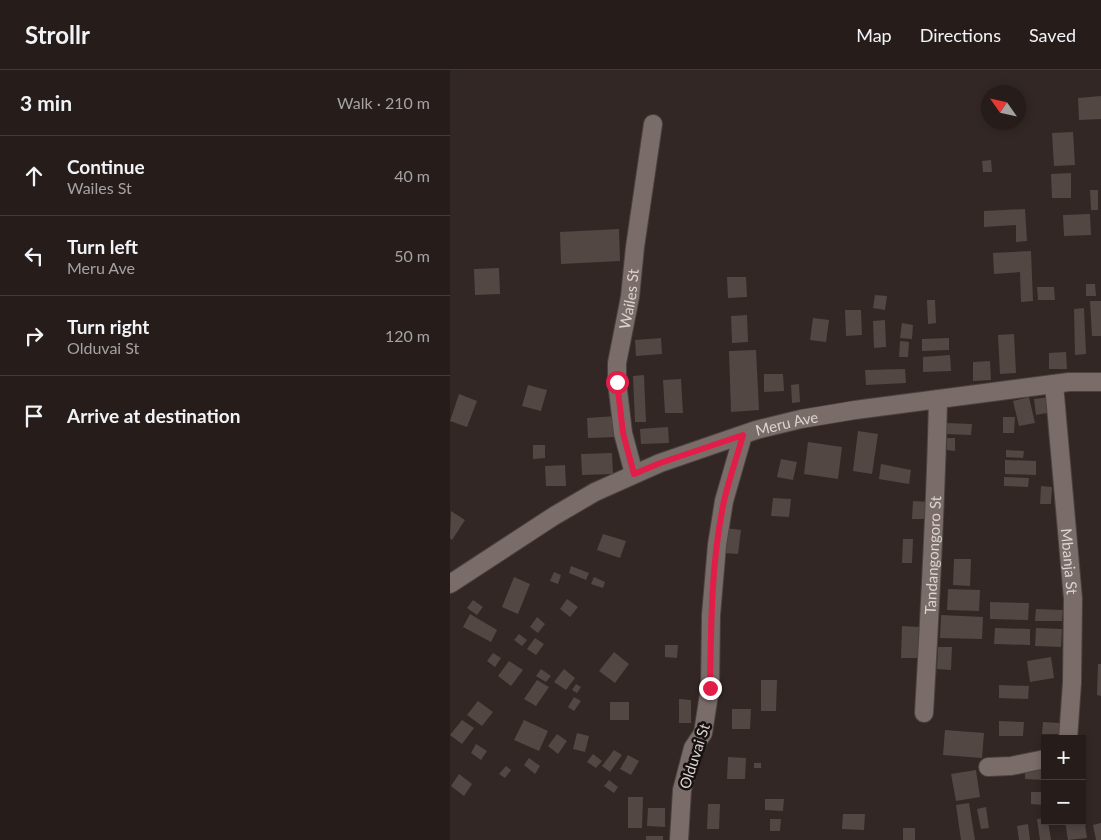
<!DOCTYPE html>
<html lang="en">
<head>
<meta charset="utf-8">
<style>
  :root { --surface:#261d1b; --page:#2e2624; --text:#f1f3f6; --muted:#a4a2a3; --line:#423b3a }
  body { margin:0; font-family:Lato,sans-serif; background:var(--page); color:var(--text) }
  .controls { position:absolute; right:15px; bottom:15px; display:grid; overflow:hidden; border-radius:0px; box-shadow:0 2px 8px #0003 }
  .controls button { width:45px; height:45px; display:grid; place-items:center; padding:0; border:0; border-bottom:1px solid var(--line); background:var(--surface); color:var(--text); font:25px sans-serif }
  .compass { position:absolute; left:531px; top:15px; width:45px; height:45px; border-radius:50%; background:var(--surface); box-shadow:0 2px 8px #0003; rotate:304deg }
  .stop { position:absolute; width:15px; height:15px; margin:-11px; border:4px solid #e11d48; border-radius:50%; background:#fff }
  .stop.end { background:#e11d48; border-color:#fff; box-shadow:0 1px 5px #0008 }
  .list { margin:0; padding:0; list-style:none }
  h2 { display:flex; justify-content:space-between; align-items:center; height:65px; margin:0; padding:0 20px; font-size:21px }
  h2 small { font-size:16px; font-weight:400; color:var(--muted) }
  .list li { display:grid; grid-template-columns:32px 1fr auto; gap:15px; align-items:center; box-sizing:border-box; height:80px; padding:0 20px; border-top:1px solid var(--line) }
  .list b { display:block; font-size:19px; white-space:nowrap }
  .list p { margin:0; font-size:16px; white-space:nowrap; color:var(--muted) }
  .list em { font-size:16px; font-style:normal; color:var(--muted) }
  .icon { flex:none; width:28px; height:28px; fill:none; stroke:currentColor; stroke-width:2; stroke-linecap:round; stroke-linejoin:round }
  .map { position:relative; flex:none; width:651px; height:770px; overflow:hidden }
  header { display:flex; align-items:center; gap:30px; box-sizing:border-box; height:70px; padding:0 25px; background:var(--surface); border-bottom:1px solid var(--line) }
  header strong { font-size:24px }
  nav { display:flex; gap:28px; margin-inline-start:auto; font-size:18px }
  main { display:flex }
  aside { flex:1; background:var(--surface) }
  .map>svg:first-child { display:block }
  .building { fill:#534744 }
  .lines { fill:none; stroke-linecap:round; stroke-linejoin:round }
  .minor-casing { stroke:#4b4340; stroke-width:20 }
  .minor { stroke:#7a6d69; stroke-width:18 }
  .route { stroke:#e11d48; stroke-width:6 }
  .labels { text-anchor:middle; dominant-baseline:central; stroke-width:5; stroke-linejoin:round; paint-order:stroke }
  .street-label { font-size:15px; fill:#dbd4d2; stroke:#161110 }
</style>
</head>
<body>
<header>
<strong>Strollr</strong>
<nav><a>Map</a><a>Directions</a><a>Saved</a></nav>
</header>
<main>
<aside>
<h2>3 min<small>Walk · 210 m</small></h2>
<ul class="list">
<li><svg class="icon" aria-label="ahead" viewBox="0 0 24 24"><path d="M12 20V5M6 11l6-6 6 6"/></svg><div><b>Continue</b><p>Wailes St</p></div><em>40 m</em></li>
<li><svg class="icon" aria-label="left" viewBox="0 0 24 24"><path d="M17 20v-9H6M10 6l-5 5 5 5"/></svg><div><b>Turn left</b><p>Meru Ave</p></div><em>50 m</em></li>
<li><svg class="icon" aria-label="right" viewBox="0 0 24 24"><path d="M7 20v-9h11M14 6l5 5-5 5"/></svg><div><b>Turn right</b><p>Olduvai St</p></div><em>120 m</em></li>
<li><svg class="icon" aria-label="arrive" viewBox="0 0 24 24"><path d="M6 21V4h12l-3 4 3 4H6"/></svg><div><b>Arrive at destination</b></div></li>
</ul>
</aside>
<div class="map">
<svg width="651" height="770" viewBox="0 0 651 770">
  <rect width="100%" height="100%" fill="#322724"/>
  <path class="building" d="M651 26V49L629 50 628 28Z
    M623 62 625 95 604 96 602 63Z
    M541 90 542 102H533L532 91Z
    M621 103V128H602L601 104Z
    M640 120H648V140H641Z
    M575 139 577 171 566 172V155L534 157V141Z
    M640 144 641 165 614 166 613 145Z
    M169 159 170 191 111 194 110 162Z
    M581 181 583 231 571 232 570 202 544 204 543 183Z
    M49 198 50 224 25 225 24 199Z
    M277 207H296L297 227 278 228Z
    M636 214H645L646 226H636Z
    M587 217H604L605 230H588Z
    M425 225 437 226 435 240 423 238Z
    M477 230H485L486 253 478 254Z
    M640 231H651V266H642Z
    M634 238 636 284 625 285 624 239Z
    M395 240H411L412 265 396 266Z
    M297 245 298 272 282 273 281 246Z
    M363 248 379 250 376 272 360 270Z
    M435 250 436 277 424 278 423 251Z
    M452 253 463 255 462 269 450 268Z
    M564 264 566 303 550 304 548 265Z
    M211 268 212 284 186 286 185 270Z
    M499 268V280L472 281V269Z
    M450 271 459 272 458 287H449Z
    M306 280 309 340 281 342 279 281Z
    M616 282 617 299H599V283Z
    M500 285 501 301 473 302V287Z
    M540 291 541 310 523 311V292Z
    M455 299 456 313 416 315 415 300Z
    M314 304H333L334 321 314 322Z
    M194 305 196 352H185L183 306Z
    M231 309 233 343H215L213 310Z
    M349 314 350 332 342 333 341 315Z
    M78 315 97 320 91 341 72 336Z
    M9 324 27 331 17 357 0 351Z
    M579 327 585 353 569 356 563 331Z
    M600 327 602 342 586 345 584 329Z
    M166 346V367L138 368 137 348Z
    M553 347H565L564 363H553Z
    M496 353 522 354 521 365 496 364Z
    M218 357 219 373 191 374 190 359Z
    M408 361 428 364 422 404 403 401Z
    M497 368H505V381L497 380Z
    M358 372 392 377 388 409 354 404Z
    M83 375H95V388L83 389Z
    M556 380 574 381 573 388 556 387Z
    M162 383 163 404 132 405 131 384Z
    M331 389 347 392 343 410 327 407Z
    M555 390 586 391V405L555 404Z
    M431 394 461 400 459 414 429 409Z
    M115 395 116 416H96L95 396Z
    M554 407 579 408 578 417 554 416Z
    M591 416 602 417 601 434H590Z
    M323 428 341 429 339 447 321 446Z
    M463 431 482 432 481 449H462Z
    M1 441 15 450 2 470 0 468Z
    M276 458 291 460 288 484 273 483Z
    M153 464 176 471 170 488 147 480Z
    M453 469H463L462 493H452Z
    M504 489H521L520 516 503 515Z
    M121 496 139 503 136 510 119 503Z
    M104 502 111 505 108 514 100 511Z
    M64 507 80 514 68 544 52 537Z
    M144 507 155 512 153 518 141 514Z
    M498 519 530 520 529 541 497 540Z
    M117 529 128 537 120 547 110 539Z
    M23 530 33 537 27 545 17 538Z
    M540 532 579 533 578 550 540 549Z
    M586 539 613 540 612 551H585Z
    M20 544 47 560 41 572 13 557Z
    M491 545 533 547 532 569 490 568Z
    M87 547 95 554 88 563 80 557Z
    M452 556 469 557 468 588H451Z
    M545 558 580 559V575L544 574Z
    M586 558 612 559 611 577 585 576Z
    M69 564 77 570 72 576 64 570Z
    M85 568 94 574 86 585 77 579Z
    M215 575H228L227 588 215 587Z
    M488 577H502L501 600 487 599Z
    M164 582 179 594 165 613 149 601Z
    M43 583 51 588 45 597 37 591Z
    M601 587 604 608 580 612 577 591Z
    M59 591 73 600 61 616 48 606Z
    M648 594H651V626L647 625Z
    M91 599 101 606 96 612 86 606Z
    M114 599 125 608 116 620 104 612Z
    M87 610 99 617 86 636 74 629Z
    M311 610H327L326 641H311Z
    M126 614 131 617 127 623 122 620Z
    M549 615 579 616 578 629 549 628Z
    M124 627 131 631 124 641 118 637Z
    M229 629 241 630V653H229Z
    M28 631 43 642 32 656 17 645Z
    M160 632H179V650H160Z
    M282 639H301L300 659H282Z
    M12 650 24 658 12 674 0 665Z
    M74 650 98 661 89 681 64 670Z
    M549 651 574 652 573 666H549Z
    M593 652 610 653 609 664H592Z
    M495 660 534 663 532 688 493 685Z
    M127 663 139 666 135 682 123 679Z
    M107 664 117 671 108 684 98 676Z
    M26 674 37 681 31 690 21 683Z
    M164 680 172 685 160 702 152 696Z
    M143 684 152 691 146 698 137 692Z
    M178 685 189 691 181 705 170 699Z
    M278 687 296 688 295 709H277Z
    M79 688 90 696 85 704 74 695Z
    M304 693H311V698H304Z
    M56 696 61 700 55 708 49 704Z
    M575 698 595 699V710L575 709Z
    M526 700 530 727 506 731 501 704Z
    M9 704 22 714 14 726 1 716Z
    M159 710 168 717 164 723 154 716Z
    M581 722H595V735L581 734Z
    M178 727H193L192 758H178Z
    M315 729H334L333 741 315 740Z
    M519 733 525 770H511L506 735Z
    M258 734H270L269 759H257Z
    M536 737 539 758 531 759 527 739Z
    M198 738H215V757L197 756Z
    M393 744H415L414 760 392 759Z
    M595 748V751H598L601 770H590L587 749Z
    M632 748H634L637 768 618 770 615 751H632Z
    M320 749H331L330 761H320Z
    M651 753V770H646L643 755Z
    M578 754 580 770H569L567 756Z
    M453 758H465V770H453Z
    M196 766H213V770H196Z"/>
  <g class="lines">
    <defs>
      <g id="minor">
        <path id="s1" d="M604 314 623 529 622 613 618 669"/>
        <path id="s2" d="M184 404 173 363 167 312V293L180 227 185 177 203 54"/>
        <path id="s3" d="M0 514 104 446 145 422 210 393 306 360 351 349 405 340 619 312H651"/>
        <path id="s4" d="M474 643C480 538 486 434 488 329"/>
        <path d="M538 697 561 696 595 689"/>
        <path d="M229 770 232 720 243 678 253 663 260 618 261 545 267 475 274 431 293 365"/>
      </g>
    </defs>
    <use href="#minor" class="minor-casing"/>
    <use href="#minor" class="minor"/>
  </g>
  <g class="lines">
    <path class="route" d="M167 312 173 363 184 404 210 393 293 365C287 387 279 409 274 431 261 492 261 556 260 618"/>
  </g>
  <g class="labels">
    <g class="street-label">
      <text stroke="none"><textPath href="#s2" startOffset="178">Wailes St</textPath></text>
      <text stroke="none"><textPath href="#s3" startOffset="376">Meru Ave</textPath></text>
      <text stroke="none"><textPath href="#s4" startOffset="158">Tandangongoro St</textPath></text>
      <text stroke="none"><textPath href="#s1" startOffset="178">Mbanja St</textPath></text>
      <text transform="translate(244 686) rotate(-72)">Olduvai St</text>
    </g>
  </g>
</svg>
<div class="controls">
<button>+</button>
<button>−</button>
</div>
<svg class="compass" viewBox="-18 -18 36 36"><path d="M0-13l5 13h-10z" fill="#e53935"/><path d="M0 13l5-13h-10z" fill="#a4a2a3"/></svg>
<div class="stop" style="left:167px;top:312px"></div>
<div class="stop end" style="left:260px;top:618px"></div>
</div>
</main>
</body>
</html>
